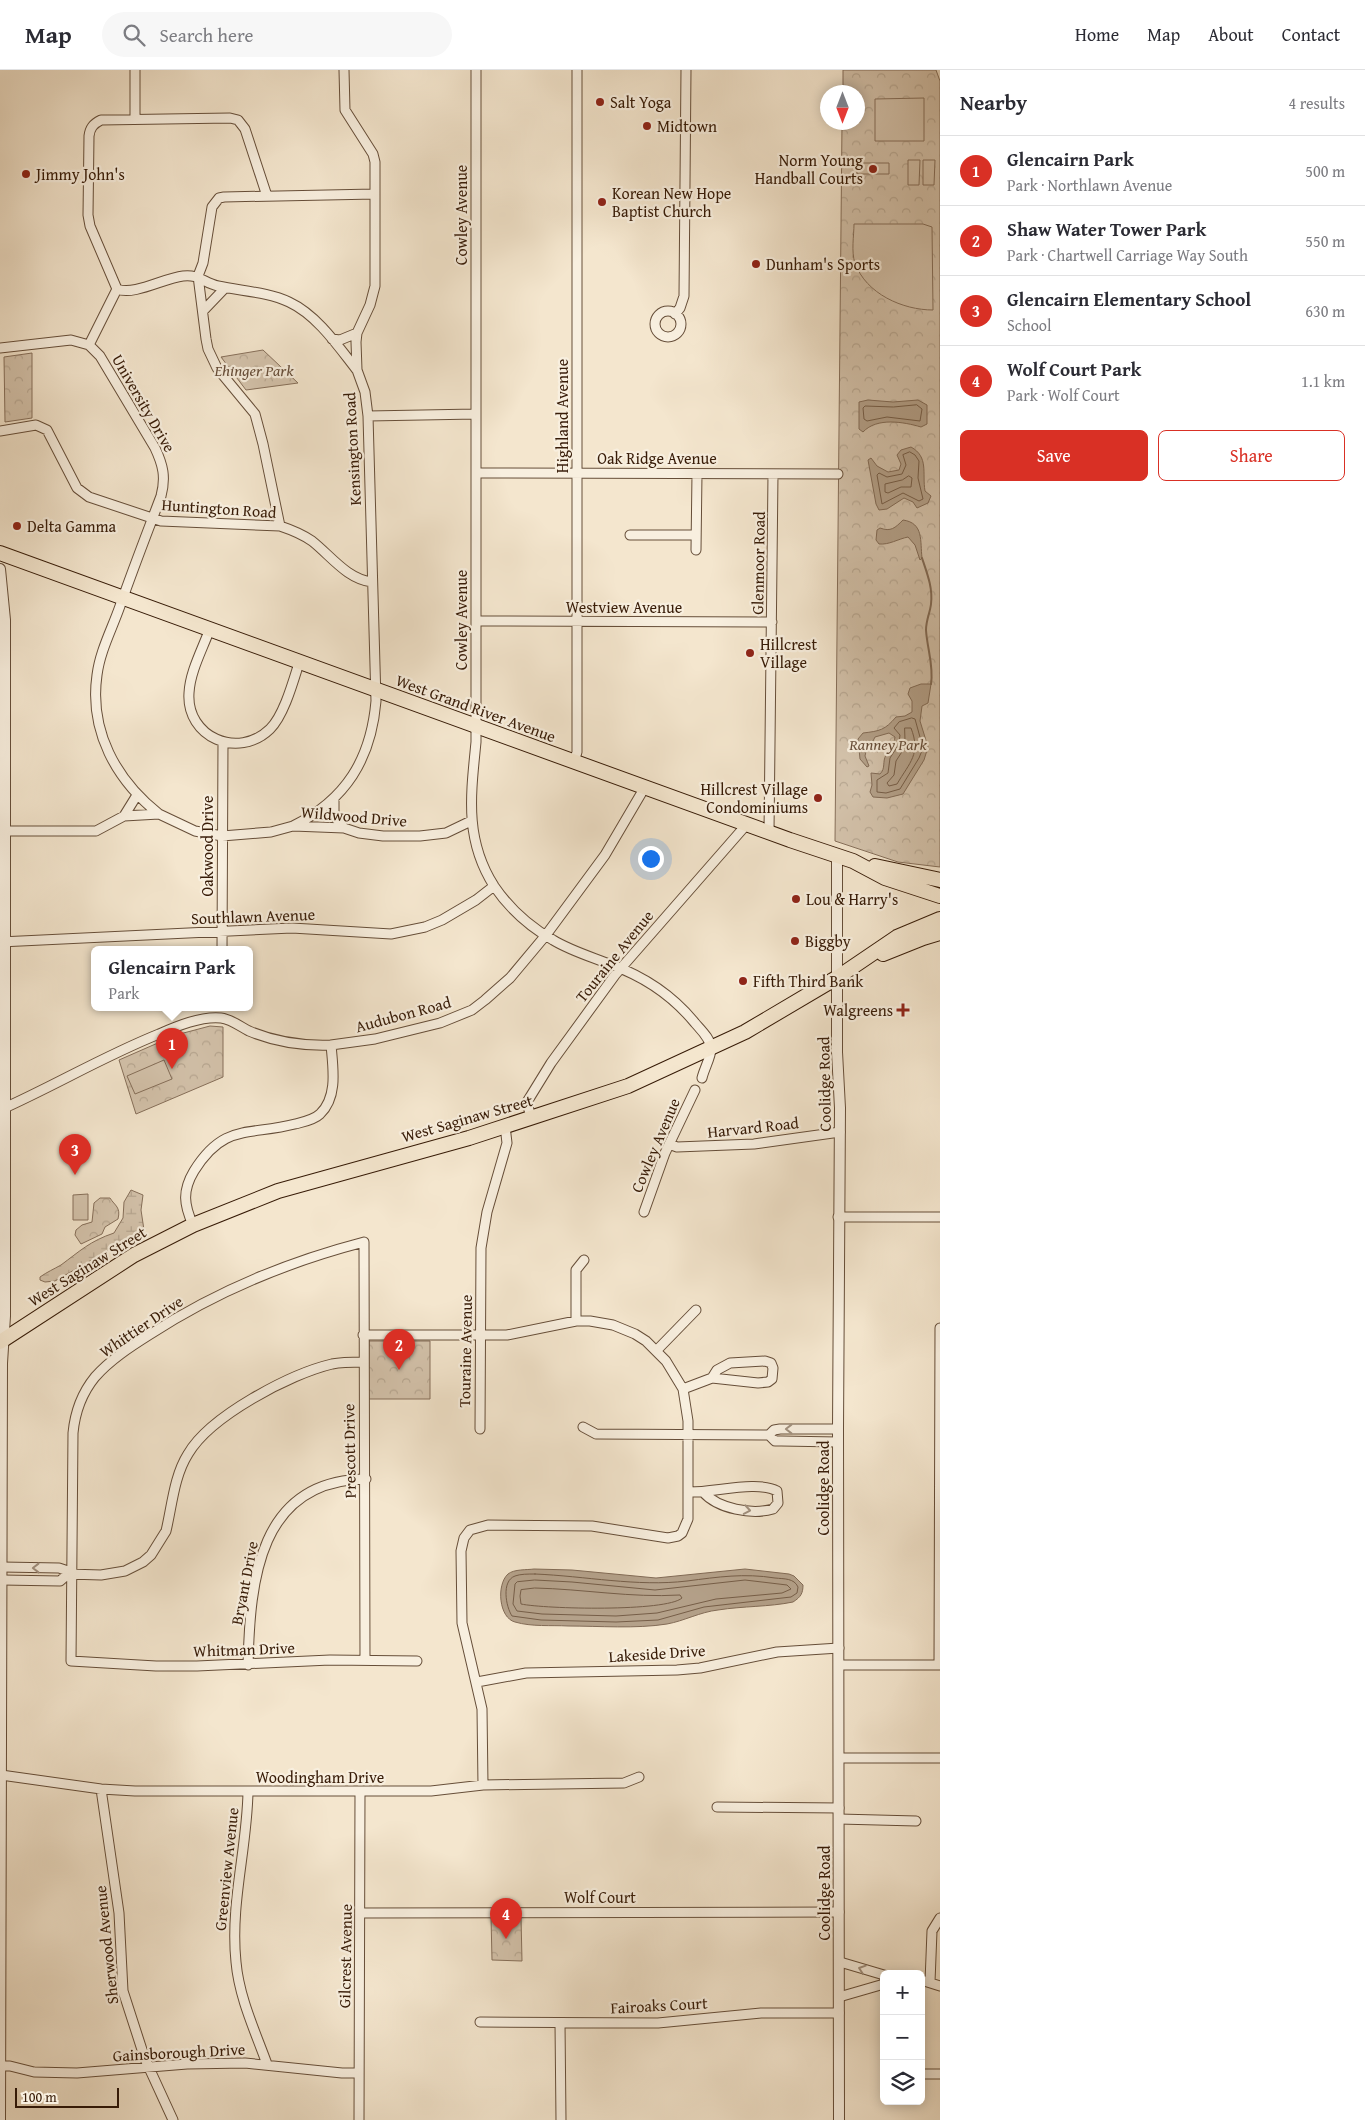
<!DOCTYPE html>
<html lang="en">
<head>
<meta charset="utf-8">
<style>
  :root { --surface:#fff; --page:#f7f7f7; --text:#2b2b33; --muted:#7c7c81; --line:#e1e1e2; --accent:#d93025 }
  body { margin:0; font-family:"Gentium Book Plus",serif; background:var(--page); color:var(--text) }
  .controls { position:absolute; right:15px; bottom:15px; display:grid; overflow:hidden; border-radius:8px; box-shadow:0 2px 12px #0003 }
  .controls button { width:45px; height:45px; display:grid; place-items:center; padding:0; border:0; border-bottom:1px solid var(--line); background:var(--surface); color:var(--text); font:25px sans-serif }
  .compass { position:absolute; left:820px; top:15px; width:45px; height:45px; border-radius:50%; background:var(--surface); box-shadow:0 2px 12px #0003; rotate:180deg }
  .scale { position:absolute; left:15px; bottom:12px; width:104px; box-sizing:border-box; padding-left:5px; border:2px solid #371b07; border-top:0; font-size:14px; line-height:18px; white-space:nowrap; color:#371b07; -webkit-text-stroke:4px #f8efdf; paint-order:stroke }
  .you { position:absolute; left:650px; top:788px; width:18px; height:18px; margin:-12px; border:4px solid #fff; border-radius:50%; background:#1a73e8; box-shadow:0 0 0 8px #1a73e833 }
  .badge { display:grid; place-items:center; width:32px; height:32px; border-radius:50%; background:var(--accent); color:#fff; font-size:16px; font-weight:700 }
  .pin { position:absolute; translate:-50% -41px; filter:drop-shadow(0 1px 2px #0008) }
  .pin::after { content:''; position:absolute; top:26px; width:18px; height:15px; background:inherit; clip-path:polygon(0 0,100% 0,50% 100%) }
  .popup { position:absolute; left:91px; top:876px; width:162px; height:65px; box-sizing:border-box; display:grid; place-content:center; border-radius:8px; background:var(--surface); filter:drop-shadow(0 1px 4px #0005); font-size:16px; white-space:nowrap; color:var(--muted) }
  .popup b { font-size:19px; color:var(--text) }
  .popup::after { content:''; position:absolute; left:50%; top:100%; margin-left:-10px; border:10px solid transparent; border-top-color:var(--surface) }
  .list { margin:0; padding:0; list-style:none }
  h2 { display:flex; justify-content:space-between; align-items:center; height:65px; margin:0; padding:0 20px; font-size:21px }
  h2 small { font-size:16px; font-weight:400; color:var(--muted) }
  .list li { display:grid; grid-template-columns:32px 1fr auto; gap:15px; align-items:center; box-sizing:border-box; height:70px; padding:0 20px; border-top:1px solid var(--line) }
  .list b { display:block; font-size:19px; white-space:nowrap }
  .list p { margin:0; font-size:16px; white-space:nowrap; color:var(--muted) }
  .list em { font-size:16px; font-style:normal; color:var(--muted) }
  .actions { display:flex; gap:10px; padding:15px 20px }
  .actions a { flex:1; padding:11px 0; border:1px solid var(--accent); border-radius:8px; text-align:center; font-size:18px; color:var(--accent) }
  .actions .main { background:var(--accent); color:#fff }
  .icon { flex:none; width:28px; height:28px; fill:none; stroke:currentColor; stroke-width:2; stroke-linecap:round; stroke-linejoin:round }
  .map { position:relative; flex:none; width:940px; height:2050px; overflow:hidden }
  header { display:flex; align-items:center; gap:30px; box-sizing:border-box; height:70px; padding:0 25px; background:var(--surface); border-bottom:1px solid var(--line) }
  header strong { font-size:24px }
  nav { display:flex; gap:28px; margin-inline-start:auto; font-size:18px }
  .search { width:350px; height:45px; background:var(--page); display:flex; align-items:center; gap:12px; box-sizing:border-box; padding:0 18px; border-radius:28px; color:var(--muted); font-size:19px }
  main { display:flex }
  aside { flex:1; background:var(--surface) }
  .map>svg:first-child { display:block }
  .wetland { fill:url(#wetland-marsh); stroke:#866f5a }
  .park { fill:url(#park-crowns); stroke:#866f5a }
  .pitch { fill:#d4c3ac; stroke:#866f5a }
  .water { fill:#b4a18a; stroke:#826b56 }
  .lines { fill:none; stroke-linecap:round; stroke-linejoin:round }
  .shore { stroke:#765e48; stroke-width:1 }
  .stream { stroke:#826b56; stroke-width:2 }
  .minor-casing { stroke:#664e39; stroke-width:11 }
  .tertiary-casing { stroke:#664e39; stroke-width:12 }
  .primary-casing { stroke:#371b07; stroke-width:16 }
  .minor { stroke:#f8efdf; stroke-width:9 }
  .tertiary { stroke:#f8efdf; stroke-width:10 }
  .primary { stroke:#f4e6ce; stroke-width:14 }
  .oneway { stroke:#a1907e }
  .poi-dot { fill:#8f2418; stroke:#f8efdf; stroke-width:2 }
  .labels { text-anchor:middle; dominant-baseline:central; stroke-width:4.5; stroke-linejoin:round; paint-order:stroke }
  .poi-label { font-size:16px; fill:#371b07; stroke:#f8efdf; text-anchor:start }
  .street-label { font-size:16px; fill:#371b07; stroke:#f8efdf }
  .park-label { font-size:16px; font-style:italic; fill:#664d39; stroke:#f8efdf }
</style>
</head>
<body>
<header>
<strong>Map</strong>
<div class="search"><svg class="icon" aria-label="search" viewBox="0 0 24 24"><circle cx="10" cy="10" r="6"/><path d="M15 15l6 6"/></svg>Search here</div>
<nav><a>Home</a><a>Map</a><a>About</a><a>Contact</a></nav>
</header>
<main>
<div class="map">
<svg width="940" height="2050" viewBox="0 0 940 2050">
  <defs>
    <pattern id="wetland-marsh" width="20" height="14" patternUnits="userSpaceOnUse" patternTransform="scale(1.25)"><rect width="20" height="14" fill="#d4c3ac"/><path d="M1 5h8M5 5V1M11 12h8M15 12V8" fill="none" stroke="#b7a792"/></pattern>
    <pattern id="park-crowns" width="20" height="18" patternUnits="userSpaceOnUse" patternTransform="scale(1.25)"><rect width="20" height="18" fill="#d4c3ac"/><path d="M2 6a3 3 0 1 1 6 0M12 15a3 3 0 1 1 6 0" fill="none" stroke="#b7a792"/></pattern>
  </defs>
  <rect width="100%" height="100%" fill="#f4e6ce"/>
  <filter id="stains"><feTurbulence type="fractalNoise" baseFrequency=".004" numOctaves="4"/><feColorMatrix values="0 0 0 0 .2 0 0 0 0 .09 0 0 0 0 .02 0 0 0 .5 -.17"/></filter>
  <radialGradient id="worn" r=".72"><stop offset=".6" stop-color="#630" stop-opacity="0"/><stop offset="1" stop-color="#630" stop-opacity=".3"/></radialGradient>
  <path class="wetland" d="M131 1120 143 1125 141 1140 144 1160 55 1211 45 1212 40 1210V1207C47 1202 54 1199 61 1195 80 1181 90 1171 114 1163L123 1148 124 1132Z"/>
  <path class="park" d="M843 0H936L940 11V797L898 792 835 771 842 53 858 52V22H843Z
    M263 280 298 313 246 320 221 287Z
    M32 283V348L5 352 4 287Z
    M210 956 223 957V1007L136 1044 119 990 176 965Z
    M100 1128H110C115 1136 121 1137 118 1149L105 1157 102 1164 81 1174 75 1165 76 1160 82 1155 92 1152 94 1133Z
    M369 1271H430V1329H368Z
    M491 1847H521L522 1891 492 1890Z"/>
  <path class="pitch" d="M924 28V71H875V29Z
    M908 90H920L919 115H908Z
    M923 90H935L934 115H923Z
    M857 93H889V104H857Z
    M854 154H923L932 157 933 240C903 240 866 224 855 193 851 182 854 165 854 154Z
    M164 990 172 1009 135 1024 127 1006Z
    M88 1124V1150H73V1125Z"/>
  <path class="water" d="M868 330 893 332 918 330 927 335V354L921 357C904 352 877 347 863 362L859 359V332Z
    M911 377C929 387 922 403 925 421L931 426 928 433 917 438 913 432 904 428 887 439 879 440 876 434 868 390 871 388 877 396 888 402 899 400 901 394 897 385 901 380Z
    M903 450C924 453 920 471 922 488L920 490 915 475 908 467C898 469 889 475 879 474L876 470 877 460 880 458C891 462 895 458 903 450Z
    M921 614H931L928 633 922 636 920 651 928 677 924 690 903 724 887 728 873 727 870 722 872 715 871 703 880 704C886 698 882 692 886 685 890 678 894 675 895 667L889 663 875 667 872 673 867 677 865 686 869 696 867 697 860 689 858 669 863 663C880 661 885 660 896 647L905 646 912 642V631L908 624 910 618Z
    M534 1499 572 1500 656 1508 745 1499 789 1504 794 1506 803 1515C803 1523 801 1527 793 1532 769 1537 743 1536 718 1540 700 1542 684 1551 667 1554 636 1559 599 1556 568 1556 551 1555 532 1557 515 1552 499 1548 496 1515 508 1504 514 1499 527 1500 534 1499Z"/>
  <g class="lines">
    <path class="shore" d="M917 335 922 339 920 351 887 347 867 351 864 349 863 338 865 336 893 337Z
      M910 382 915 385 919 391 918 408 923 429 919 431 903 423 882 434 877 405 879 403 887 407 902 404 906 395 903 385Z
      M909 406 912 408 911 417H901L888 423 885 422V414L902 410Z
      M912 648 915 649 923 678 919 688 900 719 886 723 877 722V710L888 703 890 688 899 674 900 665 894 658 899 652Z
      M905 658H911C921 684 910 692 897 714L889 716 887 713 894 705 896 691 905 677Z
      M535 1504C585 1506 637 1517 687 1511 718 1507 744 1503 775 1508 784 1509 794 1508 798 1517L797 1523 791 1527 704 1537 658 1550 616 1552 541 1550 512 1546C506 1537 501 1511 515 1506 520 1504 528 1504 535 1504Z
      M535 1510 572 1512 655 1520 745 1510 787 1515 791 1519 782 1523 716 1529 657 1543 616 1546 542 1544 517 1541 513 1534 515 1514 517 1512Z
      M535 1518C583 1519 631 1528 680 1525L682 1528C666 1542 545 1539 521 1534L520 1526 521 1520Z"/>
    <path class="stream" d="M922 488C927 503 933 518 931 534 930 543 926 550 926 560 927 578 934 596 931 614"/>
    <defs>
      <path id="minor" d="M476 0V672C471 724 464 769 494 816 509 838 530 857 553 870 571 881 592 887 612 895 645 907 673 926 695 953 701 960 711 969 711 979 711 987 704 999 702 1008
        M135 49V0
        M117 219C134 226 164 208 183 206 199 204 204 213 218 216 241 221 268 222 289 232 317 245 338 276 356 299
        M203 241 225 218
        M655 254a13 13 0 1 1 26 0a13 13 0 1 1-26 0Z
        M675 244 680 238 684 226 686 0
        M332 269 340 270 357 263
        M89 275 117 219 90 156 88 145 89 66C90 58 93 54 101 50L230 48 238 50 245 59 267 126
        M0 278 71 270 89 275 100 286 155 378C163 395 166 407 161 426 147 463 133 499 120 536 112 559 100 581 97 605 89 661 116 710 159 744
        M368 346 476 344
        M0 361 36 355 47 360 77 418 89 427 161 451 280 456C292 460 302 464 312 471 331 486 347 509 372 512
        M476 403 838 404
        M280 456 263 374 255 344 217 298 208 279 206 269 198 206 203 193 212 137 219 128 224 127 375 124
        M630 465H696
        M696 480 697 404
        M476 551 772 552
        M209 561C202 580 190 602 189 623 186 667 238 690 270 659 284 645 293 612 299 593
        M574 692 577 682V0
        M334 729V745L344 758
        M124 746 137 725
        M293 756C346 730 371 689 376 631L368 346 365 322 357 300 356 272 357 263 370 235 375 216V92L373 84 345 40 344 0
        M0 761H96L124 746 159 744 195 761 222 766 271 762 293 756 344 758 359 763 383 766H420L446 763 471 751
        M769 762 773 404
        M0 872 292 858 391 864 425 857 442 850 476 830 494 816
        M222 880 223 672
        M0 1040C54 1016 104 986 159 964 177 956 201 946 221 948 231 949 241 957 249 961 275 972 303 976 331 975
        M531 1048 527 1032 551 993 615 905 747 754
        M669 1074 677 1077 754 1074 840 1062
        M644 1142 665 1083 695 1020
        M838 1147H940
        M193 1155C184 1135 182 1121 194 1101 224 1053 248 1066 295 1054 303 1052 314 1050 320 1044 338 1027 333 998 331 975L375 969 440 953 472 940 485 930 510 908 546 865 605 785 645 717
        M576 1251V1200L584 1190
        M363 1265H507L576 1251H590L613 1255 635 1264 646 1271 666 1291 683 1319 688 1351V1449L682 1463 678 1466 668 1468 592 1456 488 1455 470 1460 464 1468 461 1481 462 1553 482 1639 483 1715
        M657 1280 696 1240
        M683 1319 712 1308 717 1300 730 1293 765 1291 771 1293 773 1298 772 1309 768 1312 758 1313 712 1308
        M583 1357 596 1364 769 1365
        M480 1359 481 1178 487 1142 507 1073 505 1056
        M838 1359H780L774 1360 769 1365 775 1371H781L838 1372
        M688 1422C712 1423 758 1410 777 1421L778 1433 773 1439C752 1445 718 1439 703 1422
        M2 1497 59 1498 65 1500 68 1504
        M2 1510 60 1511 68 1504 101 1505 125 1501 143 1492 151 1485 166 1461C172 1436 174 1406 188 1384 210 1346 290 1304 332 1294 342 1292 353 1292 363 1292
        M365 1590 364 1172C287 1192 215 1222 149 1265 130 1277 110 1290 95 1307 82 1323 75 1342 73 1363L71 1591 156 1596H197L330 1590 417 1591
        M248 1595C250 1510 259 1410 366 1409
        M839 1595H940
        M939 1595 940 1258
        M477 1612 526 1603 677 1600 700 1598 777 1582 839 1578
        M840 1688H940
        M1 1705 101 1719 135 1721H431L483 1715 624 1713 639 1707
        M101 1719 119 1843 123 1921 145 1989 173 2050
        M248 1722C247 1779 230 1834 236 1892 239 1927 255 1961 267 1994
        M717 1737 839 1738
        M839 1749 916 1751
        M361 1843 839 1842
        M840 1892 884 1905
        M921 1910 940 1916
        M930 1912 932 1861 940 1848
        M839 1927 884 1914
        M480 1952 658 1953 761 1943H839
        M560 1953 561 2050
        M1 1996H10L34 2002 77 2003 187 1994 245 1993 342 2003H359
        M921 2004H940
        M359 2050 360 1722"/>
      <path id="tertiary" d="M0 499 5 550V1246L2 1293 0 2050
        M837 786V982L840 1038 838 1359 839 2050"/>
      <path id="primary" d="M0 483 790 770 853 791 885 808 940 826
        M875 796 940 810
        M883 884 923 868 940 863
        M0 1272 134 1185 193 1155 278 1121 469 1068 628 1016 745 962 838 907 897 867 940 849"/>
    </defs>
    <use href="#minor" class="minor-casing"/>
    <use href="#tertiary" class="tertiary-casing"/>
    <use href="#primary" class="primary-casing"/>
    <use href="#minor" class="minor"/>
    <use href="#tertiary" class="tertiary"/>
    <use href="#primary" class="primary"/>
  </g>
  <defs><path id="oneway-chevron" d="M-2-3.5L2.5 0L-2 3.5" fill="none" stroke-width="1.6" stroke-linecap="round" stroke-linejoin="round" transform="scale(1.25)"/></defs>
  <g class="oneway">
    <use href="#oneway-chevron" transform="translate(789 1359) rotate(180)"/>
    <use href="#oneway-chevron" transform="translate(747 1440) rotate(10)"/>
    <use href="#oneway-chevron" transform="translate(36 1498) rotate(-180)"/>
    <use href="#oneway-chevron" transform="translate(862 1899) rotate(-161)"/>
  </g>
  <g class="poi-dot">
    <circle cx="600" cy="32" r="5"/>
    <circle cx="647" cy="56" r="5"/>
    <circle cx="873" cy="99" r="5"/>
    <circle cx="26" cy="104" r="5"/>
    <circle cx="602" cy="132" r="5"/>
    <circle cx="756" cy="194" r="5"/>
    <circle cx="17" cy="456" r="5"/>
    <circle cx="750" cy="583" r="5"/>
    <circle cx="818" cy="728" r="5"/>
    <circle cx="796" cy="829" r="5"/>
    <circle cx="795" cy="871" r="5"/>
    <circle cx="743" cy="911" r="5"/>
    <path d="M900.5 932.5h5v5h5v5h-5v5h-5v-5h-5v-5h5z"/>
  </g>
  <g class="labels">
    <g class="poi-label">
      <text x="610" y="32">Salt Yoga</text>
      <text x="657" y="56">Midtown</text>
      <text x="863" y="90" text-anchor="end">Norm Young<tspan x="863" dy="18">Handball Courts</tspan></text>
      <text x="36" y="104">Jimmy John's</text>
      <text x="612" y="123">Korean New Hope<tspan x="612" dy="18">Baptist Church</tspan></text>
      <text x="766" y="194">Dunham's Sports</text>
      <text x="27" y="456">Delta Gamma</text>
      <text x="760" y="574">Hillcrest<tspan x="760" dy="18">Village</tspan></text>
      <text x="808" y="719" text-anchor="end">Hillcrest Village<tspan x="808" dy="18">Condominiums</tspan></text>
      <text x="806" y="829">Lou &amp; Harry's</text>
      <text x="805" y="871">Biggby</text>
      <text x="753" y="911">Fifth Third Bank</text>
      <text x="893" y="940" text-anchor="end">Walgreens</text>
    </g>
    <g class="street-label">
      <text transform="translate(461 145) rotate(-90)">Cowley Avenue</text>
      <text transform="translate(144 333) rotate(60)">University Drive</text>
      <text transform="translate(562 346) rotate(-90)">Highland Avenue</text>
      <text transform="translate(352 379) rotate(-93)">Kensington Road</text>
      <text x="657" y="388">Oak Ridge Avenue</text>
      <text transform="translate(219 438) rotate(4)">Huntington Road</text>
      <text transform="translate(758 493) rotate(-89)">Glenmoor Road</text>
      <text x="624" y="537">Westview Avenue</text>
      <text transform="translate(461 550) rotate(-90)">Cowley Avenue</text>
      <text transform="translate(476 638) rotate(20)">West Grand River Avenue</text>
      <text transform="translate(354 746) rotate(5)">Wildwood Drive</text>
      <text transform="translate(207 776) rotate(-90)">Oakwood Drive</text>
      <text transform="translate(253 846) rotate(-2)">Southlawn Avenue</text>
      <text transform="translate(614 886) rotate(-51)">Touraine Avenue</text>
      <text transform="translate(403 944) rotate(-15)">Audubon Road</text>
      <text transform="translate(824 1014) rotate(-91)">Coolidge Road</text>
      <text transform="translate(467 1048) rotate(-16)">West Saginaw Street</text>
      <text transform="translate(753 1057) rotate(-6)">Harvard Road</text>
      <text transform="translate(655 1075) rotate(-67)">Cowley Avenue</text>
      <text transform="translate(87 1196) rotate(-32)">West Saginaw Street</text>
      <text transform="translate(141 1256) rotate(-34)">Whittier Drive</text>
      <text transform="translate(465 1281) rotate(-89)">Touraine Avenue</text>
      <text transform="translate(349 1381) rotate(-91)">Prescott Drive</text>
      <text transform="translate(823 1418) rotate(-90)">Coolidge Road</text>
      <text transform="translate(244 1513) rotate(-79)">Bryant Drive</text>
      <text transform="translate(244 1579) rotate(-2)">Whitman Drive</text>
      <text transform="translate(657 1583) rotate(-4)">Lakeside Drive</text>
      <text x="320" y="1707">Woodingham Drive</text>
      <text transform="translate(226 1799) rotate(-84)">Greenview Avenue</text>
      <text transform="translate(824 1823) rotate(-90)">Coolidge Road</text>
      <text x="600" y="1827">Wolf Court</text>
      <text transform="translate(106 1875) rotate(-96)">Sherwood Avenue</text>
      <text transform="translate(345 1886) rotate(-89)">Gilcrest Avenue</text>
      <text transform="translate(659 1935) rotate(-3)">Fairoaks Court</text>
      <text transform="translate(179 1982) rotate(-3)">Gainsborough Drive</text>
    </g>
    <g class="park-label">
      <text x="254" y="300">Ehinger Park</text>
      <text x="888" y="674">Ranney Park</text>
    </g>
  </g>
  <rect width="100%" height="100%" filter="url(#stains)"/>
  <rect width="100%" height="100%" fill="url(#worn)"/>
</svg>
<div class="controls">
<button>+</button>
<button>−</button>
<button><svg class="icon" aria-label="layers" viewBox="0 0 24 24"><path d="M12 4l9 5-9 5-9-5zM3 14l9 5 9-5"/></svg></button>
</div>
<svg class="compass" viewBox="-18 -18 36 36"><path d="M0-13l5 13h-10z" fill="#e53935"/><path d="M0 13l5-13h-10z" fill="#7c7c81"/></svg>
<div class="scale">100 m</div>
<div class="you"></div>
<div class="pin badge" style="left:172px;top:999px">1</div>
<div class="popup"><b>Glencairn Park</b>Park</div>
<div class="pin badge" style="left:399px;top:1300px">2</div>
<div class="pin badge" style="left:75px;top:1105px">3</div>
<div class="pin badge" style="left:506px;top:1869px">4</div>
</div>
<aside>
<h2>Nearby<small>4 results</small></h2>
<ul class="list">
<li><span class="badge">1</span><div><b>Glencairn Park</b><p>Park · Northlawn Avenue</p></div><em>500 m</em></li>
<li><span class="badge">2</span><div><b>Shaw Water Tower Park</b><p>Park · Chartwell Carriage Way South</p></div><em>550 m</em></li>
<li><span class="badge">3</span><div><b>Glencairn Elementary School</b><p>School</p></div><em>630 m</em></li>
<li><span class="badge">4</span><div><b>Wolf Court Park</b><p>Park · Wolf Court</p></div><em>1.1 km</em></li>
</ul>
<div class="actions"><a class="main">Save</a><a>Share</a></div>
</aside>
</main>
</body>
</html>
